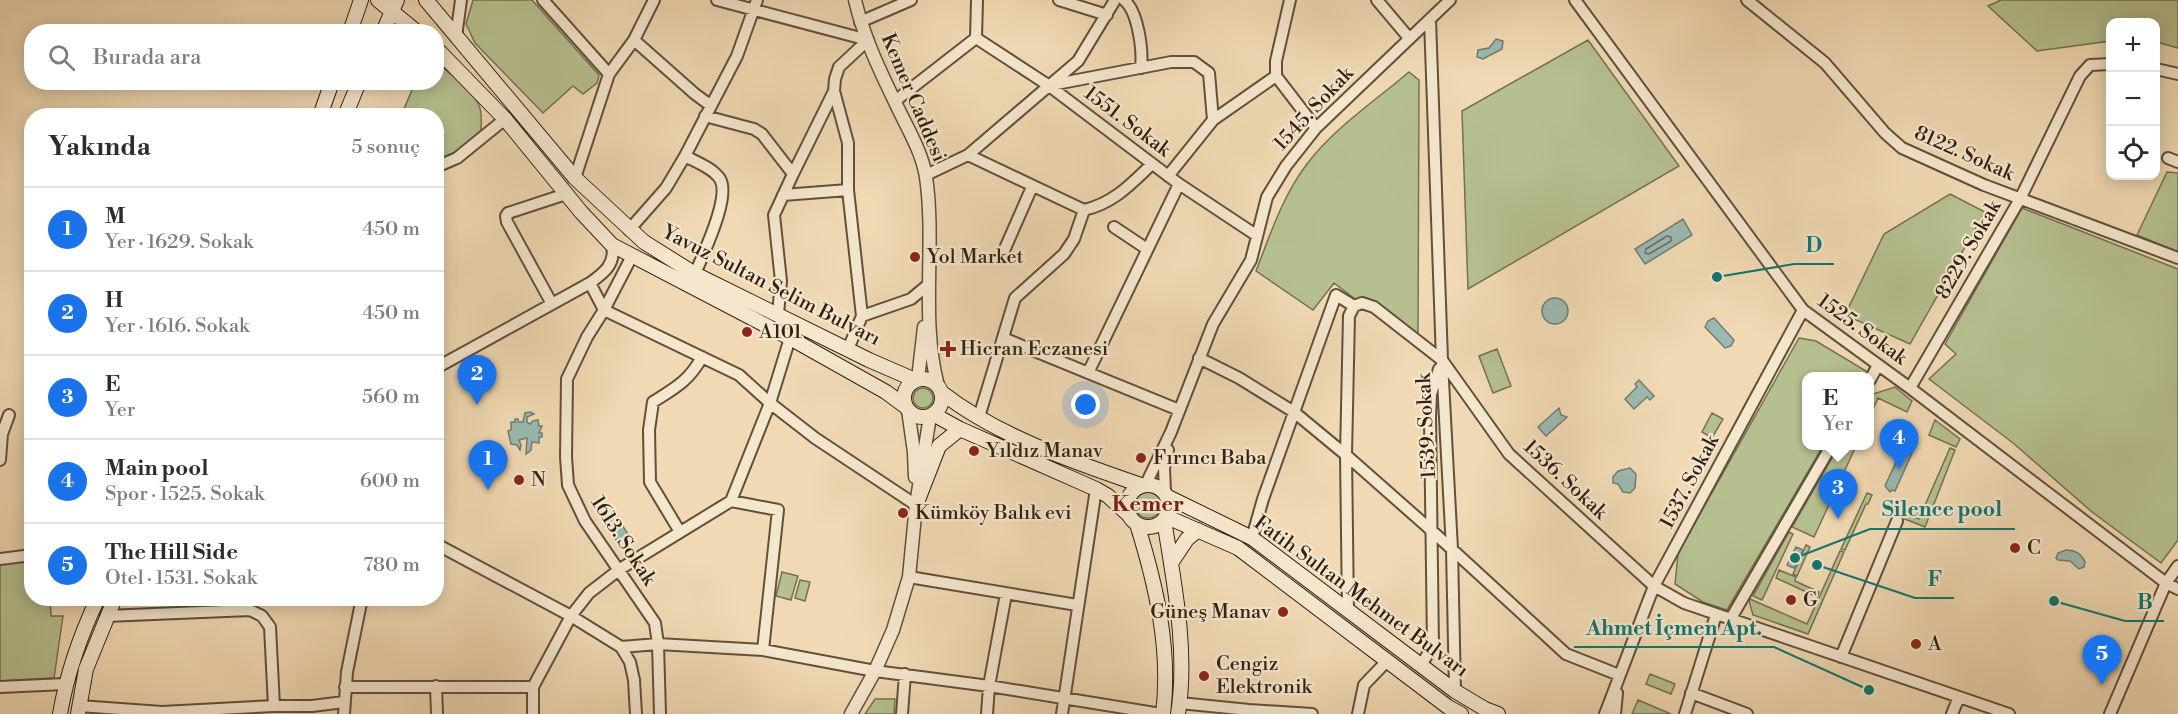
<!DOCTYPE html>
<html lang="tr">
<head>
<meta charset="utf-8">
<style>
  :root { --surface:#fff; --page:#f2f2f3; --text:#2b2b33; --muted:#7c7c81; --line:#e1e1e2; --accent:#1a73e8 }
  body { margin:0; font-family:"Libre Bodoni",serif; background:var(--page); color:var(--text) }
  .controls { position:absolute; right:18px; top:18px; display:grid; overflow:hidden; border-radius:12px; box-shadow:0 3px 15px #0003 }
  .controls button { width:54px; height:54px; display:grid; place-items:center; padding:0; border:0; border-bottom:2px solid var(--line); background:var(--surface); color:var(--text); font:30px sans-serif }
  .you { position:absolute; left:1086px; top:405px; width:21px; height:21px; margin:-15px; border:4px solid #fff; border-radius:50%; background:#1a73e8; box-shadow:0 0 0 9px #1a73e833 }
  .badge { display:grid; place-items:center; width:39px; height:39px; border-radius:50%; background:var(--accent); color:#fff; font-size:20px; font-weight:700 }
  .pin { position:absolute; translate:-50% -50px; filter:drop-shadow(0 2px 3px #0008) }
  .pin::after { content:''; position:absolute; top:32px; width:21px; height:18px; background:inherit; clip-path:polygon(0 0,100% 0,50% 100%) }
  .popup { position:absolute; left:1802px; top:372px; width:72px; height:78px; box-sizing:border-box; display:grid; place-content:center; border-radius:12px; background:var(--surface); filter:drop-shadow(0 2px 4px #0005); font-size:20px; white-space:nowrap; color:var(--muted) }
  .popup b { font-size:22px; color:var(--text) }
  .popup::after { content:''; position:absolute; left:50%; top:100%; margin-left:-12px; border:12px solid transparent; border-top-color:var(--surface) }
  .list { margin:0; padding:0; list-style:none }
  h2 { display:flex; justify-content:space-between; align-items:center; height:78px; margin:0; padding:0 24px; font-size:26px }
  h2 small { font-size:20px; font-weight:400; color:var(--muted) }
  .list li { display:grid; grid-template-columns:39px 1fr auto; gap:18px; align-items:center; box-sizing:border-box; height:84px; padding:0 24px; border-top:2px solid var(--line) }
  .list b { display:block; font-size:22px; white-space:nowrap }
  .list p { margin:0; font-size:20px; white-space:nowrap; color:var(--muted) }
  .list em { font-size:20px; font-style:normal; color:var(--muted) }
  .icon { flex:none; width:33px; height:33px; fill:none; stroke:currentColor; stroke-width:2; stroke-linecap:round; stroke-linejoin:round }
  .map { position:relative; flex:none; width:2178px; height:714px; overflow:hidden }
  .search { position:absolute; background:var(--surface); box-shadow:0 3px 15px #0003; left:24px; top:24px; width:420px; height:66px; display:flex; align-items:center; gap:15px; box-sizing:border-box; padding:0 21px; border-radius:24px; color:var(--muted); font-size:22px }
  .panel { position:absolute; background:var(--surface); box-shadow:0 3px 15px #0003; left:24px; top:108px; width:420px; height:498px; border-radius:24px }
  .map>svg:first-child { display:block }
  .green { fill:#b6c08f; stroke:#747152; stroke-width:1.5 }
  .water { fill:#9bb9b1; stroke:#717d72; stroke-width:1.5 }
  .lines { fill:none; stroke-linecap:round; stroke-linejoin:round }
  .shore { stroke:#666e62; stroke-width:1.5 }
  .minor-casing { stroke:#61503c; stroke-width:14 }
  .tertiary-casing { stroke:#61503c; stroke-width:15 }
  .secondary-casing { stroke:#312214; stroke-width:16 }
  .minor { stroke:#f5e6ce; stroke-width:10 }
  .tertiary { stroke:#f5e6ce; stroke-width:12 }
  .secondary { stroke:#f5e6ce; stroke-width:14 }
  .poi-dot { fill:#8f2418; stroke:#f5e6ce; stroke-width:2 }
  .labels { text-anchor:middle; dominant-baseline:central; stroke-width:4.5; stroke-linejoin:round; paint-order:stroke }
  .street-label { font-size:20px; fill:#312214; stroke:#f5e6ce }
  .poi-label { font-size:20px; fill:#312214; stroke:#f5e6ce; text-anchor:start }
  .quarter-label { font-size:22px; font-weight:bold; fill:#7a1f14; stroke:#f5e6ce }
  .leader { fill:none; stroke:#0f766e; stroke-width:2 }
  .callout-dot { fill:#0f766e; stroke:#f5e6ce; stroke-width:2 }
  .callout-label { font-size:21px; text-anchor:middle; font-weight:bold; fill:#0f766e; stroke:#f5e6ce; stroke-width:4.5; stroke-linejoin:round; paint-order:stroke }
</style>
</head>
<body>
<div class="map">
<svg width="2178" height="714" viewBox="0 0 2178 714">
  <rect width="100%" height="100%" fill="#f0d9b3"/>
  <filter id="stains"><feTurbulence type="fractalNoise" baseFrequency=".00333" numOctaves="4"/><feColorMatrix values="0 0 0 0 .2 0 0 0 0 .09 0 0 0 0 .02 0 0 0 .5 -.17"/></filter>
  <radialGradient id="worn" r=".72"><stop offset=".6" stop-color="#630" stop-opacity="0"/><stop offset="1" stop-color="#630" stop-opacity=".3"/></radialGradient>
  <path class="green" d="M473 0H532L599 75 597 83 583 94 573 86 543 113 475 43 466 24Z
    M2001 0H2178V48L2156 42V22H2110V41L2037 51 1988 6Z
    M1588 40 1679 166 1468 289 1462 111Z
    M437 64C448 70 472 92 478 103 483 112 481 123 481 132L460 152 437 162 436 116H401L415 83 436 82Z
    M1409 72 1419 80 1418 335 1397 331 1334 283 1313 310 1256 271C1270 235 1283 195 1307 164 1334 128 1375 101 1409 72Z
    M2167 172 2178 173V252L2137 235Z
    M1950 194 1985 212 1910 344 1845 315 1884 234Z
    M2022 208 2178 269V540L2161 563 2092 512 2013 443 1929 379 1956 354 1945 344Z
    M1799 338 1816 341 1866 371 1863 376H1806V446H1823L1727 610 1703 602 1675 584 1678 553Z
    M1497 349 1511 386 1493 393 1479 356Z
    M1895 387 1912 401 1907 412 1878 398 1870 416V395Z
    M913 398a10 10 0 1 1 20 0a10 10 0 1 1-20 0Z
    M1712 413 1723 419 1712 438 1702 432Z
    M1935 420 1960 439 1956 447 1929 435Z
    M1839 446H1856L1814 537 1792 527Z
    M1950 448 1955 450 1925 527 1890 513 1892 508 1919 519Z
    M1135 505a13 13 0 1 1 26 0a13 13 0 1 1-26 0Z
    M1867 493 1872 495 1868 504H1866L1845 550 1841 549Z
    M1789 532 1793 534 1762 600 1753 596Z
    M1806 545 1810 547 1797 576 1793 574Z
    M1840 551 1844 552 1808 634 1753 615 1749 601 1750 599 1807 624Z
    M31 558 32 598 50 599 51 616H63L54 678 0 681V560Z
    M1779 570 1796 577 1795 581 1819 592 1817 597 1776 578Z
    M782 572 798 576 791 600 776 596Z
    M800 580 810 582 805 601 795 598Z
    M1650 674 1675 684 1671 694 1646 684Z
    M875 699H895L894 714H865Z
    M1638 700 1671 714H1632Z"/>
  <path class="water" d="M1496 39 1503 41 1502 49 1483 59 1477 57 1478 50 1489 48Z
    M1683 219 1692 235 1645 264 1635 249Z
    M1542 311a13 13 0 1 1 26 0a13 13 0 1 1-26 0Z
    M1714 318 1734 340 1731 346 1725 348 1705 327 1708 321Z
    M1639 380 1654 396 1650 400 1647 397 1634 409 1625 399 1637 387 1635 384Z
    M1559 408 1561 415 1567 417 1546 436 1538 427Z
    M530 412 534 414 527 417V422L530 424 533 421 538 420 539 426H542L539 433H542V437H539V443L532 442 531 450 526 454 527 438 519 440 521 445 520 450 517 445 511 444 508 431 511 430V422H515V419H518V422H523L525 413Z
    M1907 445 1913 451 1895 491 1892 490 1890 492 1885 486 1903 447 1906 448Z
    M1630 468 1636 474 1635 488 1630 493 1623 492 1618 484 1613 483V477L1618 471Z
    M614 512 629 536 618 543 603 519Z
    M1796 547 1803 550 1794 568 1787 565Z
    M2066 550C2074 550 2081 553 2085 562L2084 567 2079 569 2070 561 2058 560 2056 558 2058 553Z"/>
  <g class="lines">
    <path class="shore" d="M1667 236 1671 237V241L1649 254 1645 253 1646 249Z"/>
    <defs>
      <path id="minor" d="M543 0 609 74
        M717 0 868 40
        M1059 0 1107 15
        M1124 0C1138 11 1143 50 1141 68
        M1377 0 1409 38
        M1575 0 1803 310 1910 388 2166 583 2178 589
        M1747 0 1825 63 1885 133 1902 148 1984 185 2178 258
        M1430 19 1442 360 1509 454 1654 586 1684 603 2009 714
        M860 22 911 0
        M456 37 461 0
        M976 38 1048 85 1179 184 1256 235
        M976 38 977 0
        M634 40 695 94 710 105
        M2156 69 2178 74
        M1276 76V61L1290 0
        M1051 85 1171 62H1194L1209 73 1213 120
        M895 101 976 38
        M705 116 754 129 762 134 793 174
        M968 155 1084 210
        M685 156C696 162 713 168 720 179 731 197 703 254 695 274
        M2168 158 2178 162
        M436 167 457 158 505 119
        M926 175 968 155 1078 61 1115 0
        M1168 176 1213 120 1276 76 1316 128
        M575 178 609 74 634 40 654 0
        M783 195 848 190
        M1114 227 1147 249
        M629 230 666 188 685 156 737 56 757 0
        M1003 253 1032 187
        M632 256 604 310 587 337 567 379 566 457 568 485 585 521 655 623 658 644 660 714
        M590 283 604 310 739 375 770 403 815 438 916 505
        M552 304 507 222 506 216 508 213 566 194
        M778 314 781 281 774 215 793 174 834 91
        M862 316 911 299 929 284
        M1003 338 1179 410
        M848 349 862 316 848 190V143L834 91 835 79 839 67 868 40
        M1199 358 1239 378 1294 412 1346 455 1431 530 1566 654 1619 675
        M1442 362 1452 549 1455 691
        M436 368 590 283C604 273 616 264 612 245
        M1088 373 1179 184
        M1870 380 1878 365
        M1910 388 2020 199 2080 76 2090 65 2110 64
        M979 417 1015 298 1064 254 1074 239 1084 210C1114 203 1131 184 1152 164
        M0 460 2 434 9 415
        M1146 484 1171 432 1213 324 1251 260 1267 197 1286 166 1316 128 1450 0
        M1165 492 1164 468 1168 450
        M731 501 778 510 763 650
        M680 532 650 482 649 430 653 402C675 388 689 381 702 357
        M1252 538 1263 499 1336 295 1354 306
        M436 544 571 616 621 647 630 662 634 680 636 714
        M0 559 32 555
        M909 577 1077 605
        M1348 611 1346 455 1349 316 1354 306 1362 303 1374 307 1442 360
        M106 616 250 610 262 616 270 627 274 706
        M1730 620 1831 446
        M621 647 658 644 763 650 875 671 989 686 1161 714
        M1841 657 1897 521
        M1421 665 1433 646 1430 417 1431 394 1439 369
        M436 686 437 714
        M0 687 65 684
        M345 687H533
        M1691 693 1747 714
        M1180 703 1249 710 1312 714
        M79 706 162 712 274 706H312L344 702
        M344 714 347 672 362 598
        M533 714V687L571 616 589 593 620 569 731 501 770 403 790 338
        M902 714 905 674
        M987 714 989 686 1006 594
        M1062 714 1096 489
        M1358 714 1364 685 1387 661
        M1605 714 1654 586 1803 310
        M1615 714 1617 693
        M1685 714 1716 615
        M1952 714 1959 697
        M2110 714 2166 583 2178 566"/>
      <path id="tertiary" d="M855 0C863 35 879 69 895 102 906 126 922 151 926 177 936 246 920 318 938 386
        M918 379 924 327
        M908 410 914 452 915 477
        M851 714 875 671 893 630 909 577 916 505 930 416"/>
      <path id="secondary" d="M378 0 417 32
        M426 0 575 178 644 242 695 274 869 360 915 380
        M350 32 361 0
        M383 32 397 0
        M436 48 505 119 581 212 612 245 790 338 886 392 905 406
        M320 116 332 82
        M345 116 359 82
        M904 398a19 19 0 1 1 38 0a19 19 0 1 1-38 0Z
        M941 392C997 436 1074 462 1141 485
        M933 414 960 429 1096 489 1108 496 1129 515
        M1127 506a21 21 0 1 1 42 0a21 21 0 1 1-42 0Z
        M1168 497 1252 538 1455 691 1485 709 1498 714
        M916 505 939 446 960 429
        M1167 517 1238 548 1448 707 1461 714
        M1164 520C1174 583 1188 650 1178 714
        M1137 524C1156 585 1171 649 1163 714
        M1171 563 1187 539 1198 530
        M60 714C67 673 80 636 98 598
        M78 714 86 669 115 598"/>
    </defs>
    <use href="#minor" class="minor-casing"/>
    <use href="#tertiary" class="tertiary-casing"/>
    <use href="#secondary" class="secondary-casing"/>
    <use href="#minor" class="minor"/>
    <use href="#tertiary" class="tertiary"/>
    <use href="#secondary" class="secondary"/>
  </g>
  <g class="poi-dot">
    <circle cx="915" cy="257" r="6"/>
    <circle cx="747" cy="332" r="6"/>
    <path d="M945 340h6v6h6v6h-6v6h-6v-6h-6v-6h6z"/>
    <circle cx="974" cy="451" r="6"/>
    <circle cx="1141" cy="458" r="6"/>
    <circle cx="519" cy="480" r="6"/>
    <circle cx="903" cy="513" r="6"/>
    <circle cx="2015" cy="548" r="6"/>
    <circle cx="1791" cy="600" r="6"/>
    <circle cx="1283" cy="612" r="6"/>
    <circle cx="1916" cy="644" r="6"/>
    <circle cx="1204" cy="676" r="6"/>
  </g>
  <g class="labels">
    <g class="street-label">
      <text transform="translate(913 98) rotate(67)">Kemer Caddesi</text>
      <text transform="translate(1314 109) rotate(-47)">1545. Sokak</text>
      <text transform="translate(1127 122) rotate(37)">1551. Sokak</text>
      <text transform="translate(1964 154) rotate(24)">8122. Sokak</text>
      <text transform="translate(1969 250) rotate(-60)">8229. Sokak</text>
      <text transform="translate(771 286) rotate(27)">Yavuz Sultan Selim Bulvarı</text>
      <text transform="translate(1862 330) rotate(36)">1525. Sokak</text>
      <text transform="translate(1427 426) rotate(-93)">1539. Sokak</text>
      <text transform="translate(1565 480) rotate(43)">1536. Sokak</text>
      <text transform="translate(1690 482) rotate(-62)">1537. Sokak</text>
      <text transform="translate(623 541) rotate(57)">1613. Sokak</text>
      <text transform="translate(1361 597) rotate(36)">Fatih Sultan Mehmet Bulvarı</text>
    </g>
    <g class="poi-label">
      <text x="927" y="257">Yol Market</text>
      <text x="759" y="332">A101</text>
      <text x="960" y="349">Hicran Eczanesi</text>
      <text x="986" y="451">Yıldız Manav</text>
      <text x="1153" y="458">Fırıncı Baba</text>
      <text x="531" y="480">N</text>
      <text x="915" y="513">Kümköy Balık evi</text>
      <text x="2027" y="548">C</text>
      <text x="1803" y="600">G</text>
      <text x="1271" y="612" text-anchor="end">Güneş Manav</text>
      <text x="1928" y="644">A</text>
      <text x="1216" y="664">Cengiz<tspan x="1216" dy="23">Elektronik</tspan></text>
    </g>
    <g class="quarter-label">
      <text x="1148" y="504">Kemer</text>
    </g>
  </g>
  <path class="leader" d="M1717 277L1794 264H1834M1795 558L1870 529H2015M1817 565L1915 598H1954M2054 601L2125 621H2164M1869 690L1774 647H1574"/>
  <g class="callout-dot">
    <circle cx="1717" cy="277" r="6"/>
    <circle cx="1795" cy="558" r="6"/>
    <circle cx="1817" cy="565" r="6"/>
    <circle cx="2054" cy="601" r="6"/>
    <circle cx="1869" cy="690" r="6"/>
  </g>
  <g class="callout-label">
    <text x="1814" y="252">D</text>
    <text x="1942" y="516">Silence pool</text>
    <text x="1935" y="586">F</text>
    <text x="2145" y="609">B</text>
    <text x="1674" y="635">Ahmet İçmen Apt.</text>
  </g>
  <rect width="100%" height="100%" filter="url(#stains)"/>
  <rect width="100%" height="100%" fill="url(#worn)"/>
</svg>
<div class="controls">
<button>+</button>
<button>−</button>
<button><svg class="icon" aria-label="locate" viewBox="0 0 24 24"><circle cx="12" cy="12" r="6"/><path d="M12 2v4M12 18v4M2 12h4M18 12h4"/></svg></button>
</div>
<div class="you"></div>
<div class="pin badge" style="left:488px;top:490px">1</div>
<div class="pin badge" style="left:477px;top:405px">2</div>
<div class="pin badge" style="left:1838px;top:519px">3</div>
<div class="popup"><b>E</b>Yer</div>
<div class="pin badge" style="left:1899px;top:469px">4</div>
<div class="pin badge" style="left:2102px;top:685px">5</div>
<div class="search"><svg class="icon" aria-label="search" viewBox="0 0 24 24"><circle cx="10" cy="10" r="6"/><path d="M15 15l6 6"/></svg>Burada ara</div>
<section class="panel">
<h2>Yakında<small>5 sonuç</small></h2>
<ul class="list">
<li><span class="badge">1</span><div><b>M</b><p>Yer · 1629. Sokak</p></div><em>450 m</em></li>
<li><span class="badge">2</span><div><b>H</b><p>Yer · 1616. Sokak</p></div><em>450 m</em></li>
<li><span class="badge">3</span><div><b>E</b><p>Yer</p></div><em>560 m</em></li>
<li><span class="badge">4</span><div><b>Main pool</b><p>Spor · 1525. Sokak</p></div><em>600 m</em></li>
<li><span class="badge">5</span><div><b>The Hill Side</b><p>Otel · 1531. Sokak</p></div><em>780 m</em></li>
</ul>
</section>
</div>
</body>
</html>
